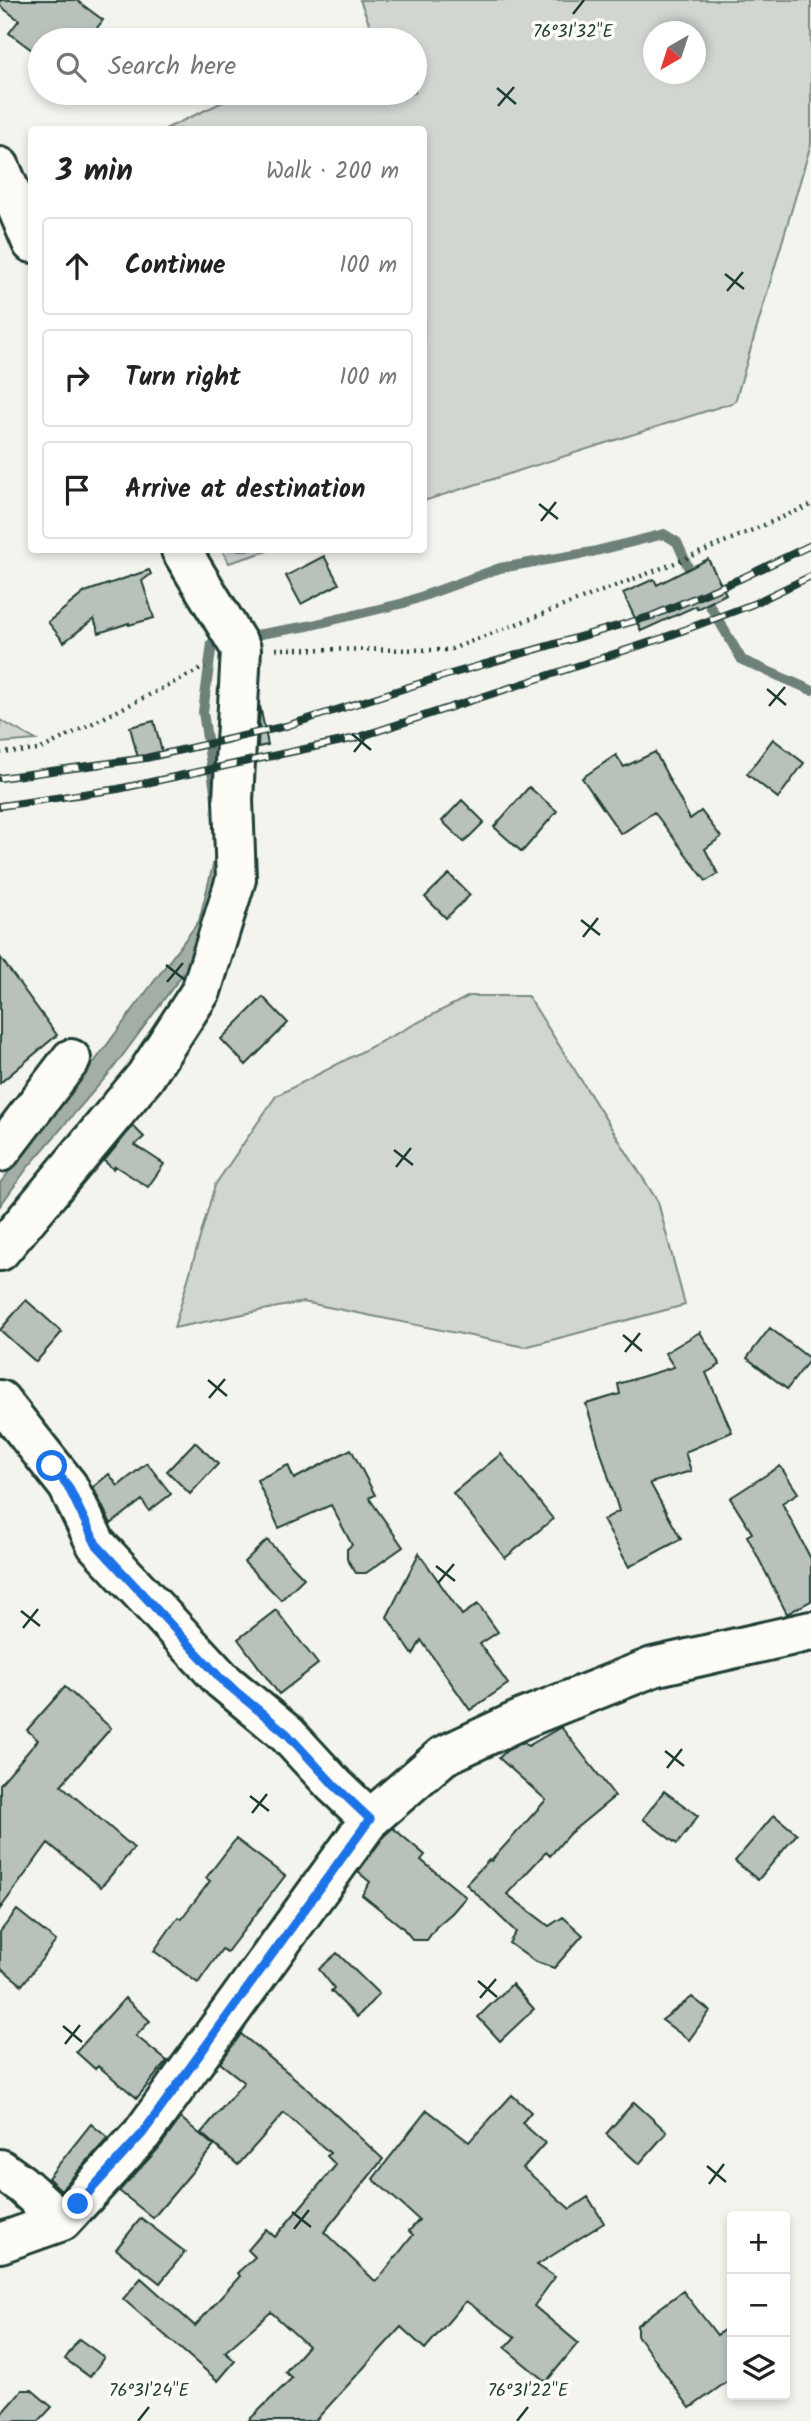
<!DOCTYPE html>
<html lang="en">
<head>
<meta charset="utf-8">
<style>
  :root { --surface:#fff; --page:#f6f6f6; --text:#222; --muted:#767676; --line:#e0e0e0 }
  body { margin:0; font-family:Kalam,sans-serif; background:var(--page); color:var(--text) }
  .controls { position:absolute; right:21px; bottom:21px; display:grid; overflow:hidden; border-radius:7px; box-shadow:0 4px 10px #0003 }
  .controls button { width:63px; height:63px; display:grid; place-items:center; padding:0; border:0; border-bottom:2px solid var(--line); background:var(--surface); color:var(--text); font:35px sans-serif }
  .compass { position:absolute; left:643px; top:21px; width:63px; height:63px; border-radius:50%; background:var(--surface); box-shadow:0 4px 10px #0003; rotate:219deg }
  .stop { position:absolute; width:21px; height:21px; margin:-16px; border:5px solid #1a73e8; border-radius:50%; background:#fff }
  .stop.end { background:#1a73e8; border-color:#fff; box-shadow:0 2px 7px #0008 }
  .list { margin:0; padding:0; list-style:none }
  h2 { display:flex; justify-content:space-between; align-items:center; height:91px; margin:0; padding:0 28px; font-size:30px }
  h2 small { font-size:23px; font-weight:400; color:var(--muted) }
  .list li { display:grid; grid-template-columns:46px 1fr auto; gap:21px; align-items:center; box-sizing:border-box; height:98px; margin:0 14px 14px; padding:0 14px; border:2px solid var(--line); border-radius:7px }
  .list b { display:block; font-size:26px; white-space:nowrap }
  .list em { font-size:23px; font-style:normal; color:var(--muted) }
  .icon { flex:none; width:38px; height:38px; fill:none; stroke:currentColor; stroke-width:2; stroke-linecap:round; stroke-linejoin:round }
  .map { position:relative; flex:none; width:811px; height:2421px; overflow:hidden }
  .search { position:absolute; background:var(--surface); box-shadow:0 4px 10px #0003; left:28px; top:28px; width:399px; height:77px; display:flex; align-items:center; gap:18px; box-sizing:border-box; padding:0 24px; border-radius:38px; color:var(--muted); font-size:26px }
  .panel { position:absolute; background:var(--surface); box-shadow:0 4px 10px #0003; left:28px; top:126px; width:399px; height:427px; border-radius:7px }
  .map>svg:first-child { display:block }
  .green { fill:#d1d6d1; stroke:#788a82; stroke-width:2; fill-rule:evenodd }
  .water { fill:#a3aea7; stroke:#6e8179; stroke-width:2 }
  .lines { fill:none; stroke-linecap:round; stroke-linejoin:round }
  .stream { stroke:#6e8179; stroke-width:10 }
  .building { fill:#b9c1bb; stroke:#1f3d34; stroke-width:2 }
  .minor-casing { stroke:#1f3d34; stroke-width:44 }
  .path { stroke:#1f3d34; stroke-width:4.5; stroke-dasharray:2 5; stroke-linecap:butt }
  .minor { stroke:#fdfcf7; stroke-width:38 }
  .rail-casing { stroke:#1f3d34; stroke-width:8 }
  .rail { stroke:#fdfcf7; stroke-width:5; stroke-dasharray:16; stroke-linecap:butt }
  .route { stroke:#1a73e8; stroke-width:9 }
  .ticks { fill:none; stroke:#1f3d34; stroke-width:2.5 }
  .ticks-label { font-size:18px; text-anchor:middle; fill:#1f3d34; stroke:#fdfcf7; stroke-width:7; stroke-linejoin:round; paint-order:stroke }
</style>
</head>
<body>
<div class="map">
<svg width="811" height="2421" viewBox="0 0 811 2421">
  <rect width="100%" height="100%" fill="#f4f4ef"/>
  <filter id="ink" filterUnits="userSpaceOnUse"><feTurbulence type="fractalNoise" baseFrequency=".0143" numOctaves="2"/><feDisplacementMap in="SourceGraphic" scale="14" xChannelSelector="R" yChannelSelector="G"/><feConvolveMatrix kernelMatrix="1 2 1 2 8 2 1 2 1" color-interpolation-filters="sRGB"/></filter>
  <g filter="url(#ink)">
    <path class="green" d="M360 0H811V144L735 402 424 501V130L165 129 242 93H415V40H352L372 31ZM654 32H696V74H654Z
      M222 550H271L229 563Z
      M0 720 36 740 0 743Z
      M469 996H528L658 1202 685 1305 525 1347 303 1302 174 1328 215 1185 276 1096Z"/>
    <path class="water" d="M219 841 212 921 190 964 112 1070 28 1167 0 1206V1183L57 1112 199 921Z"/>
    <g class="lines">
      <path class="stream" d="M703 594 742 660 811 690
        M243 637 308 626 404 603 500 568 592 552 664 534 677 542 693 578
        M216 798 203 712 212 643 225 640"/>
    </g>
    <path class="building" d="M0 0H76L103 20 88 40H40V56L9 33 19 20 0 6Z
      M324 556 339 584 301 604 286 576Z
      M708 559 726 594 697 609 696 606 641 631 623 593 654 579 657 585Z
      M149 570 151 574 142 581 154 618 129 625V623L99 633 94 619 64 642 48 622 85 592Z
      M260 706 268 745 258 747Z
      M154 721 162 752 138 758 130 727Z
      M773 739 804 763 778 798 747 774Z
      M655 752 690 819 701 811 721 837 705 849 718 874 706 881 654 812 621 834 582 778 616 755 624 767Z
      M529 787 557 811 522 852 494 827Z
      M462 800 484 822 464 842 442 821Z
      M449 874 470 895 446 918 425 897Z
      M0 957 57 1035 0 1083Z
      M263 997 288 1023 246 1065 221 1039Z
      M133 1126 144 1137 135 1145 164 1164 148 1187 115 1166 113 1169 104 1161Z
      M26 1300 62 1332 36 1362 0 1330Z
      M770 1328 810 1359 787 1389 747 1358Z
      M700 1332 720 1365 706 1373 732 1432 685 1452 691 1471 650 1483 681 1539 629 1567 603 1520 619 1511 586 1404 620 1394 618 1384 674 1367 665 1353Z
      M195 1442 218 1464 190 1494 167 1471Z
      M351 1449 375 1495 369 1498 403 1547 366 1573H356L347 1559V1549L352 1545 331 1505 279 1528 257 1480 288 1465 294 1479Z
      M501 1454 553 1519 505 1558 453 1493Z
      M147 1463 171 1494 149 1511 142 1500 111 1524 93 1487 109 1474 118 1486Z
      M780 1466 798 1493 782 1503 811 1559V1601L787 1614 747 1536 752 1533 730 1498Z
      M267 1540 304 1578 281 1600 244 1562Z
      M419 1553 462 1615 478 1604 498 1632 480 1644 508 1684 470 1710 421 1640 413 1655 387 1617Z
      M276 1610 318 1664 279 1694 238 1639Z
      M65 1687 111 1728 61 1785 134 1848 101 1887 48 1843 0 1909V1784L38 1740 27 1730Z
      M561 1727 615 1796 569 1834 550 1856 546 1852 507 1894 549 1926 563 1917 583 1935 554 1968 534 1961 509 1943 516 1932 466 1884 489 1860 491 1861 546 1800 499 1758 506 1751 524 1742 528 1746Z
      M664 1791 698 1816 677 1844 643 1819Z
      M774 1815 797 1834 758 1880 735 1861Z
      M393 1828 425 1855 421 1860 466 1897 452 1913 437 1926 427 1940H413L402 1927 362 1895 370 1882 358 1872 386 1834Z
      M236 1839 285 1876 227 1952 222 1949 198 1983 154 1951 178 1917 181 1919 210 1881 206 1878Z
      M17 1910 56 1941 22 1985 0 1967V1932Z
      M337 1953 379 1994 357 2017 331 1991 334 1988 319 1969Z
      M512 1984 534 2009 500 2041 478 2017Z
      M692 1997 710 2011 689 2040 662 2020Z
      M125 1998 150 2021 136 2036 167 2061 137 2098 98 2066 95 2069 76 2052Z
      M241 2034 308 2089 383 2159 324 2232 376 2282 413 2235 409 2231 419 2220 373 2179 427 2110 469 2142 512 2095 531 2112 522 2123 545 2143 523 2168 570 2209 588 2197 604 2223 537 2265 555 2277 534 2306 578 2343 546 2382 505 2348 515 2337 466 2301 425 2349 401 2327 315 2421H248L292 2378 285 2372 308 2346 271 2312 225 2352 235 2361 218 2381 123 2299 141 2278 195 2326 240 2276 237 2273 255 2257 248 2250 266 2229 275 2237 336 2165 327 2156 330 2153 284 2113 238 2165 201 2133 244 2082 220 2063Z
      M634 2102 667 2132 639 2164 606 2134Z
      M181 2118 214 2146 153 2218 119 2191 158 2149Z
      M91 2124 108 2138 61 2190 48 2178Z
      M141 2218 185 2252 160 2283 116 2249Z
      M683 2291 717 2335 732 2324V2378L690 2408 637 2335V2325Z
      M79 2339 104 2357 90 2377 65 2359Z
      M22 2390H32L52 2407 39 2421H0V2415Z"/>
    <g class="lines">
      <defs>
        <path id="minor" d="M0 167 32 243
          M0 1152 71 1059
          M0 1251 145 1077 201 991 236 879 233 800 241 649 181 550
          M0 1400 68 1486 96 1544 222 1680 287 1734 334 1785 370 1819
          M0 2169 21 2184 62 2221 142 2134 370 1819 443 1756 522 1719 653 1667 811 1631
          M0 2243 62 2221"/>
      </defs>
      <use href="#minor" class="minor-casing"/>
      <path class="path" d="M276 649 449 650 680 561 811 505
        M0 753 39 750 205 667"/>
      <use href="#minor" class="minor"/>
      <defs>
        <path id="rail" d="M0 778 146 758 286 726 440 677 652 616 742 578 811 545
          M0 806 118 789 356 738 663 638 753 604 811 576"/>
      </defs>
      <use href="#rail" class="rail-casing"/>
      <use href="#rail" class="rail"/>
    </g>
  </g>
  <g class="lines" filter="url(#ink)">
    <path class="route" d="M52 1466 68 1486 96 1544 222 1680 287 1734 334 1785 370 1819 142 2134 78 2204"/>
  </g>
  <path class="ticks" d="M573 14 584 0M497 88 516 104M498 106 514 87M725 274 744 289M727 291 743 272M539 504 558 519M541 521 556 502M767 689 786 705M769 706 785 687M352 734 371 750M354 752 369 733M581 920 600 935M583 937 598 918M166 965 185 980M167 982 183 963M394 1150 413 1165M396 1167 411 1148M623 1335 642 1351M625 1352 640 1333M208 1380 227 1396M209 1398 225 1379M436 1566 455 1581M438 1583 454 1564M21 1611 40 1626M23 1628 38 1609M665 1751 684 1766M667 1768 682 1749M250 1796 269 1811M252 1813 267 1794M478 1981 497 1997M480 1998 496 1979M63 2026 82 2042M65 2044 80 2025M707 2166 726 2182M709 2184 724 2164M292 2212 311 2227M294 2229 309 2210M138 2421 149 2407M517 2421 528 2407"/>
  <g class="ticks-label">
    <text x="573" y="37">76°31'32"E</text>
    <text x="149" y="2396">76°31'24"E</text>
    <text x="528" y="2396">76°31'22"E</text>
  </g>
</svg>
<div class="controls">
<button>+</button>
<button>−</button>
<button><svg class="icon" aria-label="layers" viewBox="0 0 24 24"><path d="M12 4l9 5-9 5-9-5zM3 14l9 5 9-5"/></svg></button>
</div>
<svg class="compass" viewBox="-18 -18 36 36"><path d="M0-13l5 13h-10z" fill="#e53935"/><path d="M0 13l5-13h-10z" fill="#767676"/></svg>
<div class="stop" style="left:52px;top:1466px"></div>
<div class="stop end" style="left:78px;top:2204px"></div>
<div class="search"><svg class="icon" aria-label="search" viewBox="0 0 24 24"><circle cx="10" cy="10" r="6"/><path d="M15 15l6 6"/></svg>Search here</div>
<section class="panel">
<h2>3 min<small>Walk · 200 m</small></h2>
<ul class="list">
<li><svg class="icon" aria-label="ahead" viewBox="0 0 24 24"><path d="M12 20V5M6 11l6-6 6 6"/></svg><div><b>Continue</b></div><em>100 m</em></li>
<li><svg class="icon" aria-label="right" viewBox="0 0 24 24"><path d="M7 20v-9h11M14 6l5 5-5 5"/></svg><div><b>Turn right</b></div><em>100 m</em></li>
<li><svg class="icon" aria-label="arrive" viewBox="0 0 24 24"><path d="M6 21V4h12l-3 4 3 4H6"/></svg><div><b>Arrive at destination</b></div></li>
</ul>
</section>
</div>
</body>
</html>
